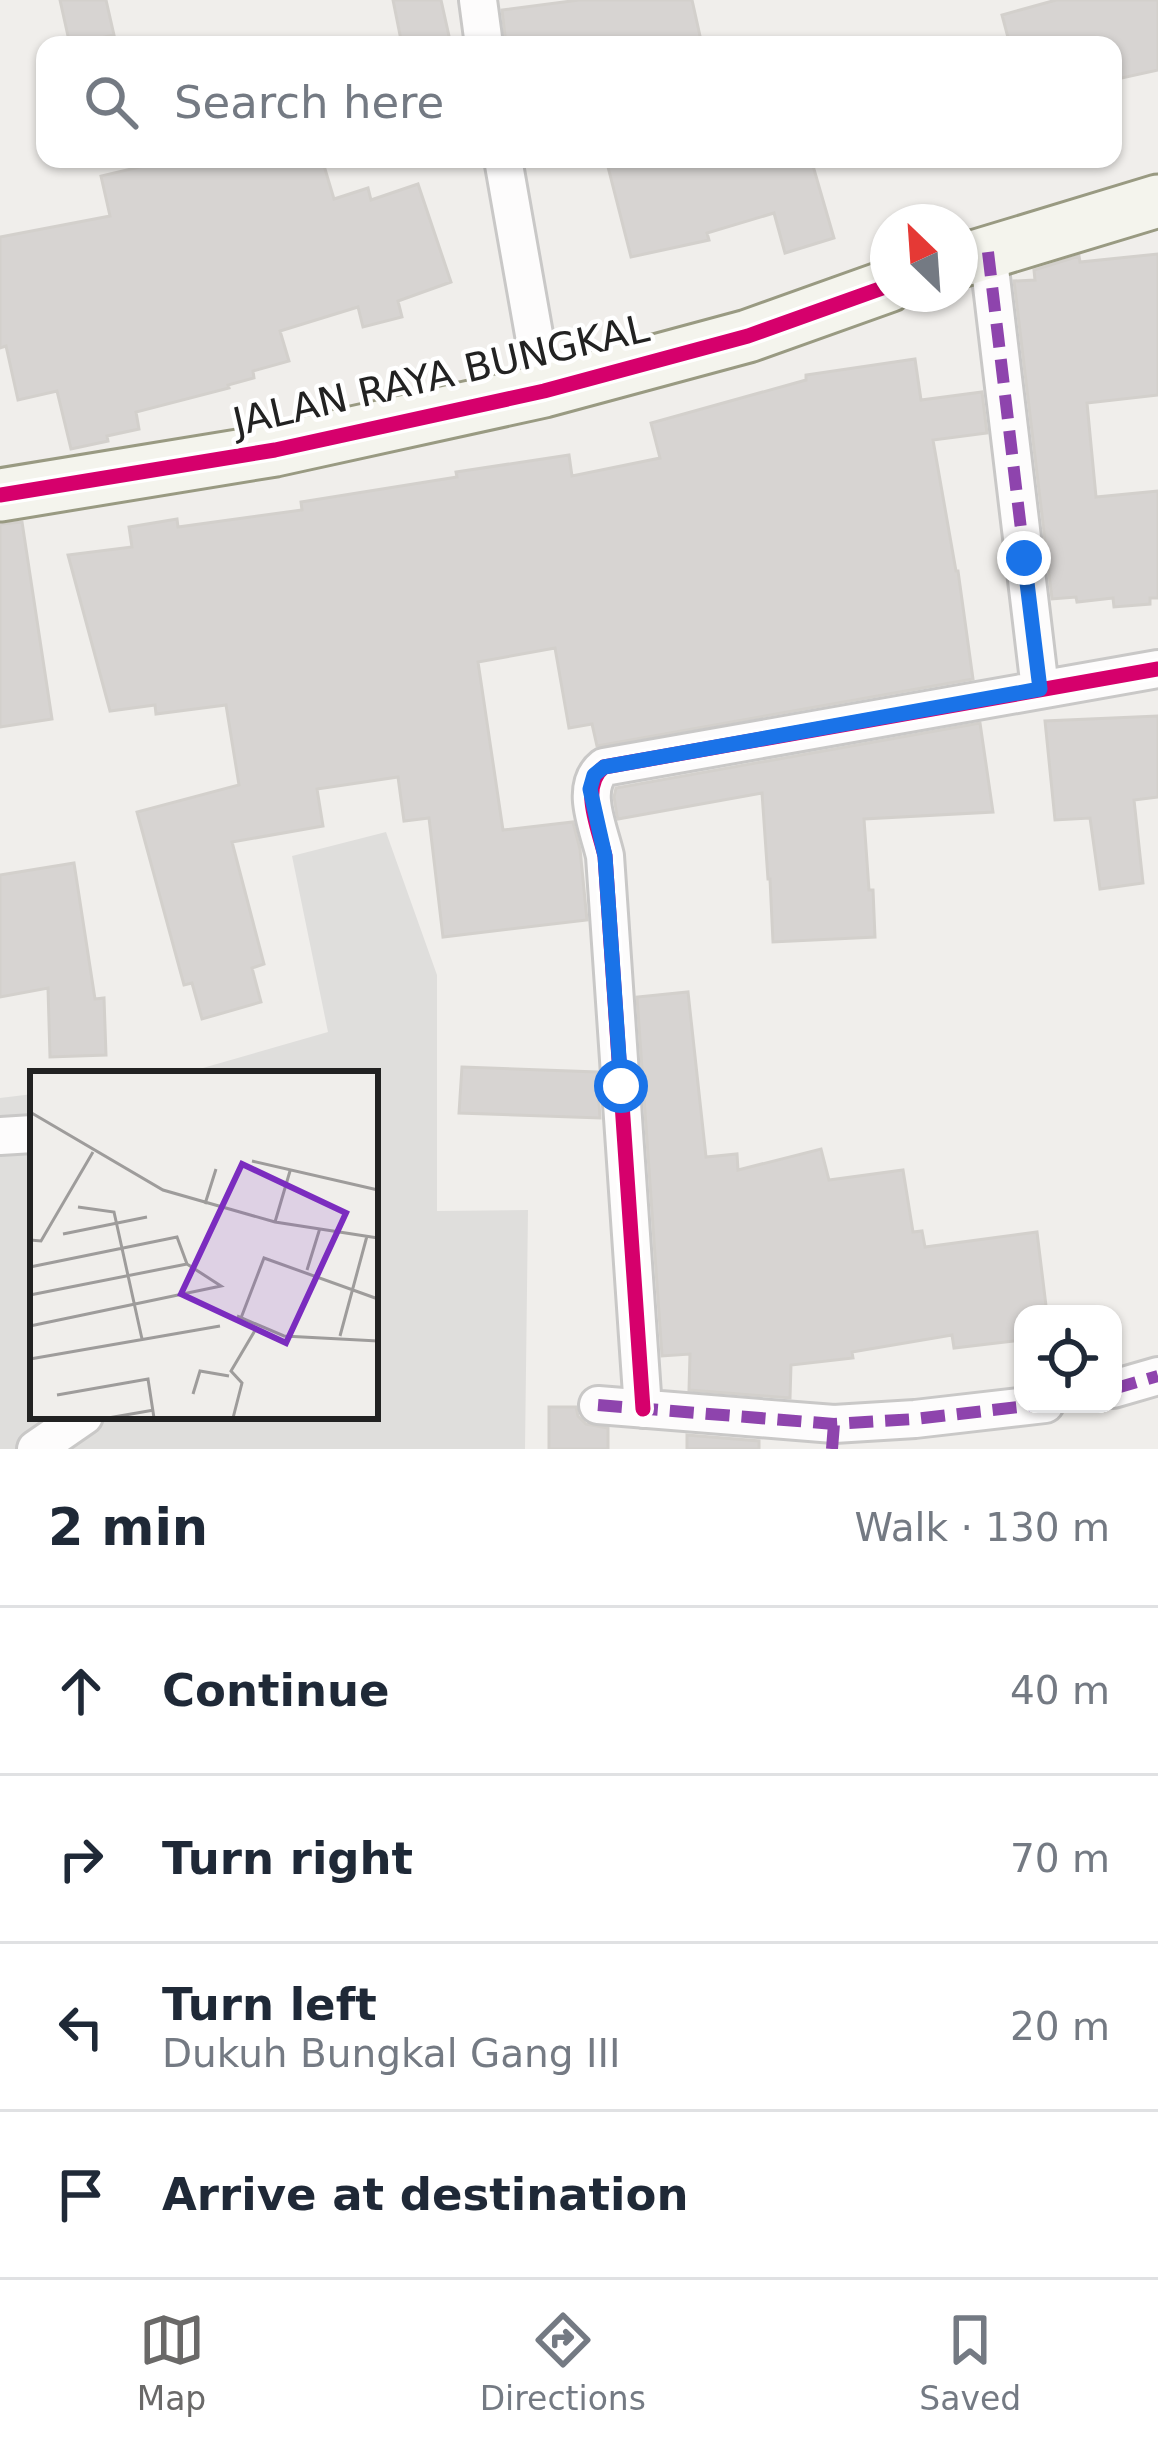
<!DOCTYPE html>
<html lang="en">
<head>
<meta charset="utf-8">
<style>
  :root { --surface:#fff; --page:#f2f2f3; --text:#1f2937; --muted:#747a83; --line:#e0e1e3; --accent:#6a6968 }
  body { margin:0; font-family:"DejaVu Sans",sans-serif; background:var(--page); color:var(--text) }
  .controls { position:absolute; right:36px; bottom:36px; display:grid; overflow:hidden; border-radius:24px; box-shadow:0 3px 9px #0004 }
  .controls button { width:108px; height:108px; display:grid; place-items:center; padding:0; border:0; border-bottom:3px solid var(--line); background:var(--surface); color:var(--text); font:60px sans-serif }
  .compass { position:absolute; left:870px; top:204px; width:108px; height:108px; border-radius:50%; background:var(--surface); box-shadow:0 3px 9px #0004; rotate:335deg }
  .stop { position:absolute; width:36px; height:36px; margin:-27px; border:9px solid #1a73e8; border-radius:50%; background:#fff }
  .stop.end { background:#1a73e8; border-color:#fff; box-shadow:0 3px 12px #0008 }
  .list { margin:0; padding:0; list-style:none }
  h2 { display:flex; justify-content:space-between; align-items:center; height:156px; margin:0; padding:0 48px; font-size:51px }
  h2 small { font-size:39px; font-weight:400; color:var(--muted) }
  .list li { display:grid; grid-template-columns:78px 1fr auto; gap:36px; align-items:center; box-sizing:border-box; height:168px; padding:0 48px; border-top:3px solid var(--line) }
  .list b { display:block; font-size:45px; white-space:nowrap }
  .list p { margin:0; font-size:39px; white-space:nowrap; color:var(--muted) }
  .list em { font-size:39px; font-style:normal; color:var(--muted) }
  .icon { flex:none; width:66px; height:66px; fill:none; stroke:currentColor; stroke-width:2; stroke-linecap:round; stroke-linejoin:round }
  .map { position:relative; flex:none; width:1158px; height:1449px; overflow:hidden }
  .search { position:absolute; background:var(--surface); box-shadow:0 3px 9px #0004; left:36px; right:36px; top:36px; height:132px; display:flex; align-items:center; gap:30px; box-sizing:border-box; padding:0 42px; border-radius:24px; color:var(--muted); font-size:45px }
  .sheet { height:828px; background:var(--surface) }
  nav { display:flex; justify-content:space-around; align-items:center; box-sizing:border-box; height:168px; border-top:3px solid var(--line); background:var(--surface); font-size:33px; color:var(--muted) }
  nav a { display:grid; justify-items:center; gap:6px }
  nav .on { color:var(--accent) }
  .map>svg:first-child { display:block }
  .residential { fill:#dfdedc }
  .building { fill:#d7d4d2; stroke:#d3d0cc; stroke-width:3 }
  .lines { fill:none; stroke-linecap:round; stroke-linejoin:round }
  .street-casing { stroke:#c9c8c7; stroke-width:42 }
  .secondary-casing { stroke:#999a82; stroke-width:57 }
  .street { stroke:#fdfcfc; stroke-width:36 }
  .secondary { stroke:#f4f4ed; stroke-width:51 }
  .quiet { stroke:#8e44ad; stroke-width:12; stroke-dasharray:24 12; stroke-linecap:butt }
  .cycleway-casing { stroke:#fff; stroke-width:22 }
  .cycleway { stroke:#d6006c; stroke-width:15 }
  .route { stroke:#1a73e8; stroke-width:15 }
  .labels { text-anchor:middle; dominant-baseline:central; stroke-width:9; stroke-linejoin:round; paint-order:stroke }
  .street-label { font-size:39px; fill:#222; stroke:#fff }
  .inset-road { fill:none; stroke:#9e9c9b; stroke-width:3 }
  .view { fill:#7b2cbf; fill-opacity:0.15; stroke:#7b2cbf; stroke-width:6 }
  .inset-edge { fill:none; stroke:#222; stroke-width:6 }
</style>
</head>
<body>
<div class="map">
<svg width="1158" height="1449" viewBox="0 0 1158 1449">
  <rect width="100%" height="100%" fill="#f0eeeb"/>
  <path class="residential" d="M386 832 437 975V1211L528 1210 525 1449H0V1098L33 1094V1416H375V1074H182L328 1032 292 856Z"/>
  <path class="building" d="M60 0H106L114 35 70 45Z
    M393 0H441L451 45H402Z
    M579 0H692L702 45H506L502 10Z
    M1056 0H1158V70L1113 80V45H1010L1002 15Z
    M142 159H322L334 199 368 188 371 200 418 184 451 282 398 301 402 317 363 327 358 307 280 331 289 361 253 371 254 378 228 385 229 388 136 412 139 429 107 436 108 441 71 449 57 391 18 400 6 346 0 348V237L110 216 101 176 144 166Z
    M606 159H811L834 238 785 253 774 213 707 233 709 240 631 257Z
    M1158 254V395L1087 403 1096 497 1158 491V598H1150V604L1114 607 1113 598 1077 602 1076 597 1052 599 1014 281 1035 280 1034 270 1079 256 1080 262Z
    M915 359 921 400 982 392 987 433 933 440 956 571H958L973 679 597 746 592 724 569 728 555 648 478 662 503 830 573 822 580 849 587 920 443 937 429 818 404 821 398 777 317 789 323 826 232 842 264 964 252 968 261 1002 202 1019 192 983 184 985 137 812 239 785 226 705 156 714 155 705 110 711 68 555 132 547 129 527 177 519 178 527 302 510 301 502 457 477 456 472 569 455 572 476 660 458 651 423 806 380V375Z
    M22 522 52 719 0 727V524Z
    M1158 716V797L1134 800 1143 883 1100 889 1090 818 1055 820 1045 721Z
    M980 723 993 812 864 819 869 890H873L875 937 773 942 770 879H768L762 793 618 819 617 816 614 797 616 788Z
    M74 863 95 999 104 998 106 1055 50 1057 48 988 0 997V875Z
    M688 992 706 1157 737 1154 738 1170 821 1149 829 1180 903 1170 913 1232 922 1231 925 1247 1037 1232 1047 1314H1023V1340L954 1348 952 1335 852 1352 853 1358 791 1365 790 1398 689 1390 690 1354 662 1356 637 997Z
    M462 1067 597 1072 600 1118 459 1113Z
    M549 1407H576L578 1416 586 1424 608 1428V1449H549Z
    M687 1435 759 1441V1449H687Z"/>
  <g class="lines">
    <defs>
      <path id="street" d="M478 0 484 45
        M503 159 544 391
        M988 252 1040 689
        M0 1136 33 1134
        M1113 1389 1158 1376
        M598 1405 834 1424 915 1419 1045 1404
        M643 1409 605 856C599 829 579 787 604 767L1158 669
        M36 1449 84 1416"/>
      <path id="secondary" d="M960 261 1158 201
        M0 495 275 450 544 391 748 336 888 286"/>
    </defs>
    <use href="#street" class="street-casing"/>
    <use href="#secondary" class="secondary-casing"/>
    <use href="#street" class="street"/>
    <use href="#secondary" class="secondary"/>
    <path class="quiet" d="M988 252 1040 689
      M1113 1389 1158 1376
      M598 1405 834 1424 915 1419 1045 1404
      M832 1449 834 1424"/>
    <defs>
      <path id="cycleway" d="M0 495 275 450 544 391 748 336 888 286
        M643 1409 605 856C599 829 579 787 604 767L1158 669"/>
    </defs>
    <use href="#cycleway" class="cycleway-casing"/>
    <use href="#cycleway" class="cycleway"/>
  </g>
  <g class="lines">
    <path class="route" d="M621 1086 605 856 590 789 594 775 604 767 1040 689 1024 558"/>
  </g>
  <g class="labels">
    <g class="street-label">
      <text transform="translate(441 375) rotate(-13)">JALAN RAYA BUNGKAL</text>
    </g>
  </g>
  <g transform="translate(30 1071)">
    <rect width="348" height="348" fill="#f0eeeb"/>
    <path class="inset-road" d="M0 41 133 119 245 151 348 167M222 90 348 119M175 133 186 98M48 136 84 141 112 268M245 151 260 100M33 163 117 146M0 169 11 170 63 81M0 196 147 166 157 193 191 215 0 255M277 199 290 157M0 224 157 193M207 245 254 265 348 270M211 247 234 187 348 228M310 265 337 165M0 288 190 255M163 323 170 300 199 305M27 324 118 308 124 347M78 347 124 339M203 347 212 312 201 300 227 256"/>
    <path class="view" d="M212 93 316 142 256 272 151 223Z"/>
    <rect width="348" height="348" class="inset-edge"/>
  </g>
</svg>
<div class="controls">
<button><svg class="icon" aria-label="locate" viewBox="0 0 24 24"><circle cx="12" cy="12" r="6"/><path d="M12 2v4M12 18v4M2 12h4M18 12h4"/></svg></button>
</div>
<svg class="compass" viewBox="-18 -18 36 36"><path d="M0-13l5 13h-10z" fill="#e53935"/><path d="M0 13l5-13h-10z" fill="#747a83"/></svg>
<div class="stop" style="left:621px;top:1086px"></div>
<div class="stop end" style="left:1024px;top:558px"></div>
<div class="search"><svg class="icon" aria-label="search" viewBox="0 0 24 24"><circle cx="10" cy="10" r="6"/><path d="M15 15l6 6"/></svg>Search here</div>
</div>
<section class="sheet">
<h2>2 min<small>Walk · 130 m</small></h2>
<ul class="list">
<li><svg class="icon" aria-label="ahead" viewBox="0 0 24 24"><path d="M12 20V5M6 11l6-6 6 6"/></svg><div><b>Continue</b></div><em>40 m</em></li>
<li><svg class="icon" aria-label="right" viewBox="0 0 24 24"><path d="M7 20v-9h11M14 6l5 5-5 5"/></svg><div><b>Turn right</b></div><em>70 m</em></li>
<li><svg class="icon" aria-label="left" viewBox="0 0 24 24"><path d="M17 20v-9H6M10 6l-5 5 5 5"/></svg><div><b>Turn left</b><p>Dukuh Bungkal Gang III</p></div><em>20 m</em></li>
<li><svg class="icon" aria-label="arrive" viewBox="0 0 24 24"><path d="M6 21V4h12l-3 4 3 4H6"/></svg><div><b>Arrive at destination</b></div></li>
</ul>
</section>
<nav>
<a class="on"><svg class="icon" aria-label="map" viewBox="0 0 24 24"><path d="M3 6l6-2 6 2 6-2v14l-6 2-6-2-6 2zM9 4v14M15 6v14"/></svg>Map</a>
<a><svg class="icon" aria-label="directions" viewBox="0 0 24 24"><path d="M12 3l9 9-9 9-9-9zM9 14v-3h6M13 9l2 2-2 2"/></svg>Directions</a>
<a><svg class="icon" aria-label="saved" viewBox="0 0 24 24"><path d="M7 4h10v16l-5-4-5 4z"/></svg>Saved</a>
</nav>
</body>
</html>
